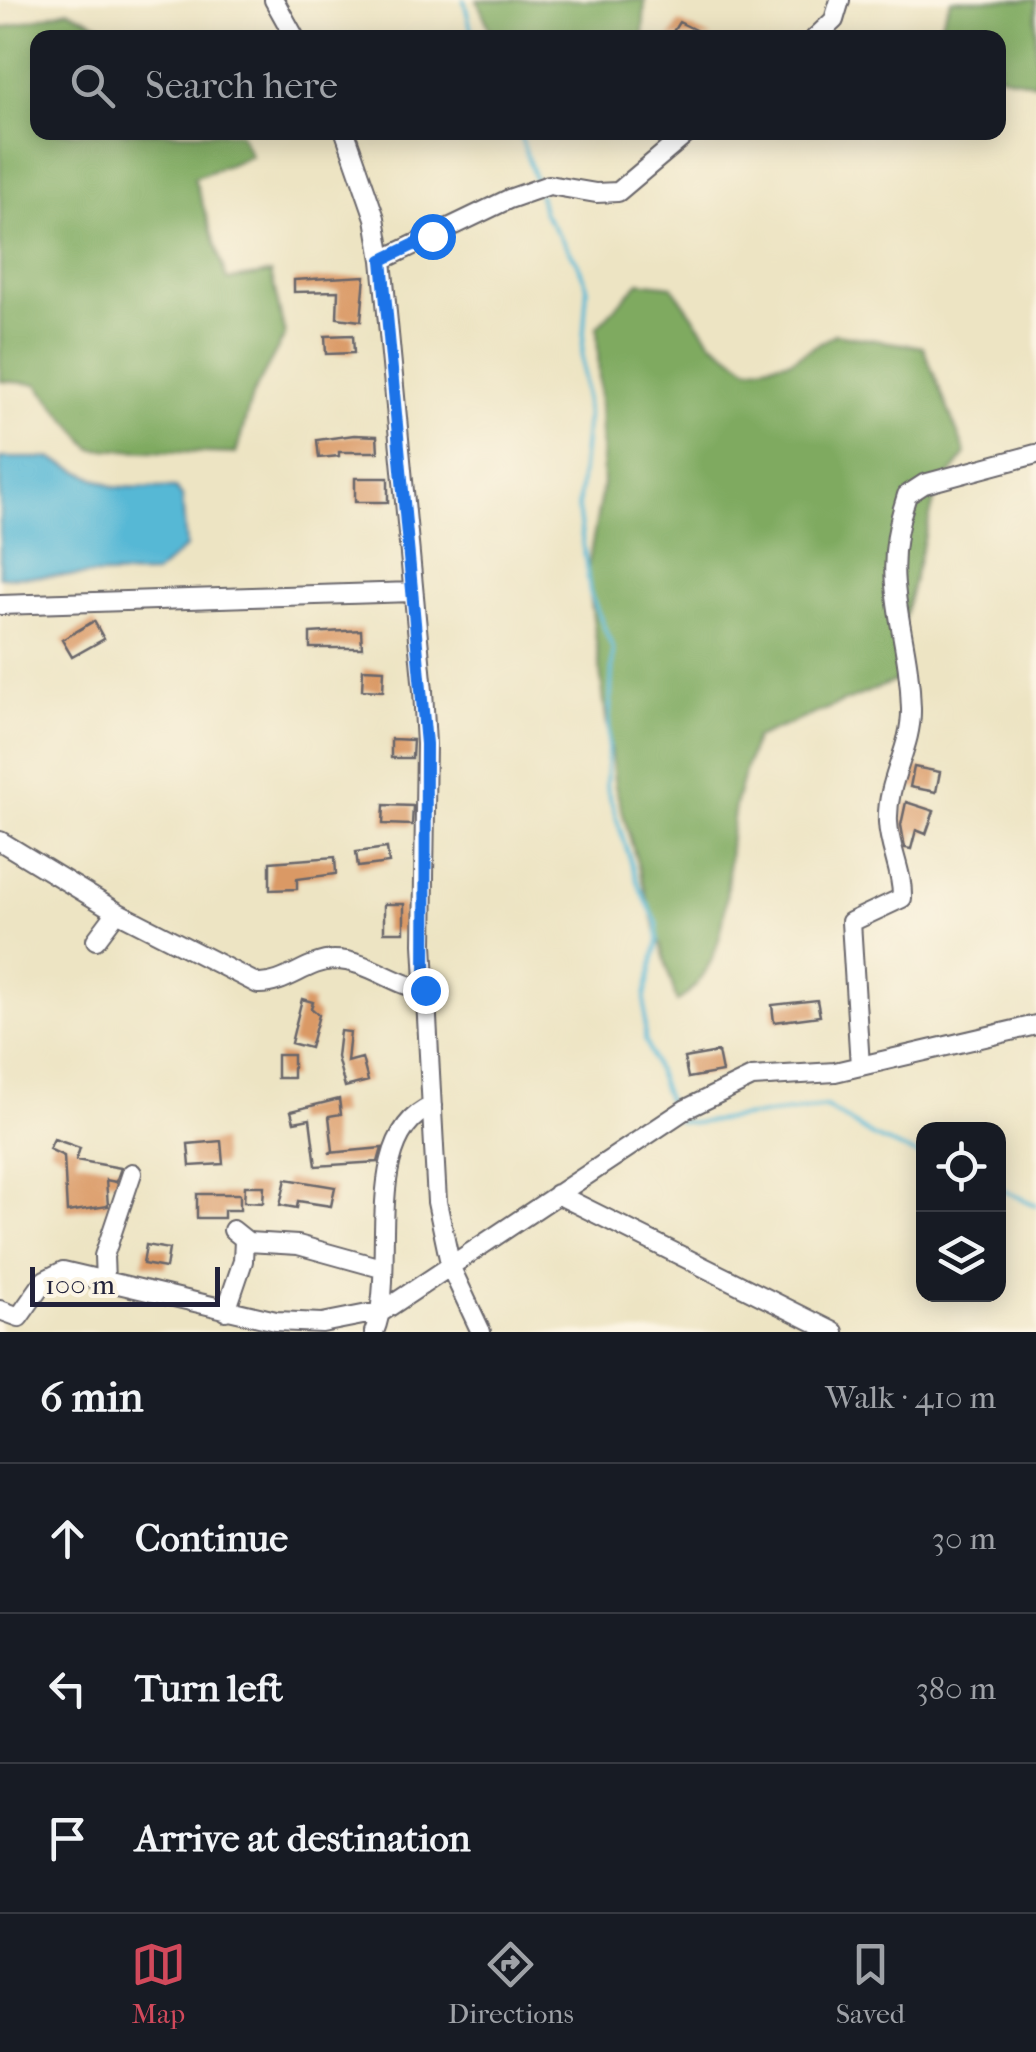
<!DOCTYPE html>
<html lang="en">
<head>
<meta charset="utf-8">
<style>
  :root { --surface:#171b24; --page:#20242c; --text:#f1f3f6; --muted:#9ea1a6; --line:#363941; --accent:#d1495b }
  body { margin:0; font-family:"IM FELL French Canon",serif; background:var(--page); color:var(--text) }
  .controls { position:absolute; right:30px; bottom:30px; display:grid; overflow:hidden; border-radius:20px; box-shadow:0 5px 25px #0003 }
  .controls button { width:90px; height:90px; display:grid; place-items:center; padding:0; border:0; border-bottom:2px solid var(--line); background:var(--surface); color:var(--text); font:50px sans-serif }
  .scale { position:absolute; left:30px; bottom:25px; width:190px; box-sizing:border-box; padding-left:10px; border:5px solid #22223b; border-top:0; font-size:28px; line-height:35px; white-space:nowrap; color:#22223b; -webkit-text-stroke:8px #fcf5e5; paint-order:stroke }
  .stop { position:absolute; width:30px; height:30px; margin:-22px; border:8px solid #1a73e8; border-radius:50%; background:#fff }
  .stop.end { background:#1a73e8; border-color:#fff; box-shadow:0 2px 10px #0008 }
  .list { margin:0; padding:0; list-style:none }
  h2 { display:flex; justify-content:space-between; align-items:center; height:130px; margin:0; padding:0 40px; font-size:42px }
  h2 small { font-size:32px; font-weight:400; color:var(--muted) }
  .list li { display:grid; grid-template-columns:65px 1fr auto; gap:30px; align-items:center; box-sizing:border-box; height:150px; padding:0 40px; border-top:2px solid var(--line) }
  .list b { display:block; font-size:38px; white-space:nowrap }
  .list em { font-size:32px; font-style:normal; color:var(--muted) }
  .icon { flex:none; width:55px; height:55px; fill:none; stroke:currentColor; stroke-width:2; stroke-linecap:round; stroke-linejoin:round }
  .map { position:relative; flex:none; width:1036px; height:1332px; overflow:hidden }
  .search { position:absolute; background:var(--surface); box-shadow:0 5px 25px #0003; left:30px; right:30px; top:30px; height:110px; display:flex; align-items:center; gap:25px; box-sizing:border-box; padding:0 35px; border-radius:20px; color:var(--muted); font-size:38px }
  .sheet { height:580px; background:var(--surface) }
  nav { display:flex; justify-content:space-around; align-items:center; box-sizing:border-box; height:140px; border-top:2px solid var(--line); background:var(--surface); font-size:28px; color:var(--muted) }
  nav a { display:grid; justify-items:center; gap:5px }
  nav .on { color:var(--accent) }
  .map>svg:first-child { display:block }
  .forest { fill:#7faa61; stroke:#50664e; stroke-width:2.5 }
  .water { fill:#57b8d5; stroke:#3c6d88; stroke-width:2.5 }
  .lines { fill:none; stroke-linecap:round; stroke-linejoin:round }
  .stream { stroke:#57b8d5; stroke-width:4 }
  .building { fill:#da9965 }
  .minor-casing { stroke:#69666b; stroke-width:22 }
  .minor { stroke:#fff; stroke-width:18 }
  .route { stroke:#1a73e8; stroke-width:12 }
</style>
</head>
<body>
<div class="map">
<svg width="1036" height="1332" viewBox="0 0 1036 1332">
  <rect width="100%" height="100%" fill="#fcf5e5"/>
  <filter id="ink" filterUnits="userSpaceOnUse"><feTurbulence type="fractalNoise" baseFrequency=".01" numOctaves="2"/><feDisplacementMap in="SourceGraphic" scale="20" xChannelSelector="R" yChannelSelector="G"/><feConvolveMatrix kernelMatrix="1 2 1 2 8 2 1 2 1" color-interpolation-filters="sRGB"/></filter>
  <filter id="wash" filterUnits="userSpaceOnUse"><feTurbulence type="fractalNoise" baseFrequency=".0048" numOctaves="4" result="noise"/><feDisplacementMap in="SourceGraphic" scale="40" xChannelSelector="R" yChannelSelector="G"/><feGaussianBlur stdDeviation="2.25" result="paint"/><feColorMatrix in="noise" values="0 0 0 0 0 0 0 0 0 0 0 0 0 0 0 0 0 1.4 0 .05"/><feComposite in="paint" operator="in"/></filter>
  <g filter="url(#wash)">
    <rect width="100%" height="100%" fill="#ede4c3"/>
    <path class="forest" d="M477 0H645L643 37H493Z
      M951 0H1036V84L999 75 998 38 935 37Z
      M68 10 125 37 38 38V132L240 133 251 156 194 178 227 280 271 273 285 335 252 396 236 454 92 449 37 384 0 381V29Z
      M639 282 672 286 711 341 749 368 791 360 835 334 923 347 966 454 936 493 902 626 903 678 755 738C749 761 740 783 735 806 722 872 739 959 677 1002L615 786 587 571 603 484 597 327Z"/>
    <path class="water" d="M0 458H50L114 487 175 488 182 496 186 547 155 574 0 577Z"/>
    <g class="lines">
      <path class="stream" d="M464 0 473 38
        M519 132 537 185
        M539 194 543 212 577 262 587 286 582 356 587 417 578 509 590 593 613 649 606 786 638 884 657 923 658 940 645 996V1039L672 1113
        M678 1121 695 1123 826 1107 874 1137 924 1157
        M998 1188 1036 1205"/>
    </g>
    <g id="blocks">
      <path class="building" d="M679 22 712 38H669Z
        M365 276 361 321 337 318 338 291 294 292V280Z
        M353 335 354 353 326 354 325 336Z
        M354 435 377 436 378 452H339V456L319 458 317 440Z
        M355 478H388V502H355Z
        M94 621 104 639 72 657 62 640Z
        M361 630 362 648H310V633Z
        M363 669 384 670 383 691 362 690Z
        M391 739 413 740 412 758H391Z
        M914 767 940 772 936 792 910 787Z
        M906 802 934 811 926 834 916 830 911 849 905 848 901 825Z
        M384 805 413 806 412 825 383 824Z
        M387 848 389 863 358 867 356 852Z
        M335 857 336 874 297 879V889L270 890V862Z
        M384 904H404V932H384Z
        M302 999 313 1002 311 1008 319 1015 310 1048 291 1043Z
        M817 1000 820 1016 774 1022 772 1005Z
        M340 1031 350 1032 347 1062 362 1058 368 1081 345 1087 337 1057Z
        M718 1052 722 1072 688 1078 684 1058Z
        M277 1055H293V1078H277Z
        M339 1099 341 1114 329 1116 333 1151 329 1153 382 1148 378 1162 316 1166 310 1119 294 1122 291 1111Z
        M54 1139 80 1148 76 1160 121 1168 116 1182 106 1180 108 1206 67 1212 64 1156 49 1149Z
        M221 1141 223 1164 190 1166 188 1144Z
        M286 1179 335 1187 331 1206 298 1201 297 1208 280 1205Z
        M245 1186H264L263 1203 244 1202Z
        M197 1194H240V1210H224V1218H197Z
        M146 1245 169 1249 166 1268 143 1264Z"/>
    </g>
  </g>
  <g filter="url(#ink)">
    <use href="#blocks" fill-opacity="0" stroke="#69666b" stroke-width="2.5"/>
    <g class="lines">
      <defs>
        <path id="minor" d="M274 0 295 38
          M815 38 834 20 840 0
          M345 132 375 218 382 260 423 691 426 744 423 944 437 1202 451 1268 481 1332
          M382 260 509 199 549 185 596 193 618 192 689 132
          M0 605 413 592
          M0 841 117 912 258 984C285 985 307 961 334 960 368 960 393 985 425 990
          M96 940 117 912
          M860 1066 851 922 902 898C903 872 889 848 888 822 886 781 912 748 911 709 909 623 877 586 907 495L924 484 1036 454
          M557 1194 834 1332
          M233 1230 248 1242 298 1245 381 1268
          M105 1281 104 1256 132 1173
          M0 1310 19 1317 45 1280 63 1271 276 1321 322 1323 383 1311 686 1109 752 1077 835 1072 1036 1025
          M226 1311 243 1261 244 1240
          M374 1332C399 1275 358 1136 432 1106"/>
      </defs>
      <use href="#minor" class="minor-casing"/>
      <use href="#minor" class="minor"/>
    </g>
  </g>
  <g class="lines" filter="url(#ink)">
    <path class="route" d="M425 990 426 744 382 260 432 236"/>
  </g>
</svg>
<div class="controls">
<button><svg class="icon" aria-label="locate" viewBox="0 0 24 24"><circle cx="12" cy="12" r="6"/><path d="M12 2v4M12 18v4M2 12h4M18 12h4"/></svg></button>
<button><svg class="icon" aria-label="layers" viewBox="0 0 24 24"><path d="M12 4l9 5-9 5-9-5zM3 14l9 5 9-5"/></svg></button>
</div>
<div class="scale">100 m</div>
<div class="stop" style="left:432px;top:236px"></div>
<div class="stop end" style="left:425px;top:990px"></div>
<div class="search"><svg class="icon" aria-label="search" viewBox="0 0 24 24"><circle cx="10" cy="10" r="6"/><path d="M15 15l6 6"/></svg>Search here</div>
</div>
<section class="sheet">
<h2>6 min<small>Walk · 410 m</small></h2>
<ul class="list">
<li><svg class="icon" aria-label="ahead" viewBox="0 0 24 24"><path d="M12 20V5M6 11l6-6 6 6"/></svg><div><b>Continue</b></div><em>30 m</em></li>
<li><svg class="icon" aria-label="left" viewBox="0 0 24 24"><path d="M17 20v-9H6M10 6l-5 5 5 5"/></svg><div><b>Turn left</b></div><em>380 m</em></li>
<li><svg class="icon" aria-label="arrive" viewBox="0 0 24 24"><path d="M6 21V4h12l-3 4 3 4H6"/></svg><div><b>Arrive at destination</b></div></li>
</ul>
</section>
<nav>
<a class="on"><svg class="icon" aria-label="map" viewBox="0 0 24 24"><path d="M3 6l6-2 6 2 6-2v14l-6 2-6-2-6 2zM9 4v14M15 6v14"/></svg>Map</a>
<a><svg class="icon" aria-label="directions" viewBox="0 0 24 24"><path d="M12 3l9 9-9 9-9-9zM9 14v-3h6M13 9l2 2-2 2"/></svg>Directions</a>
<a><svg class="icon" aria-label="saved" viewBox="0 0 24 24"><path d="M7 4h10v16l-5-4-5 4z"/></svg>Saved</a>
</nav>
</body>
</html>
